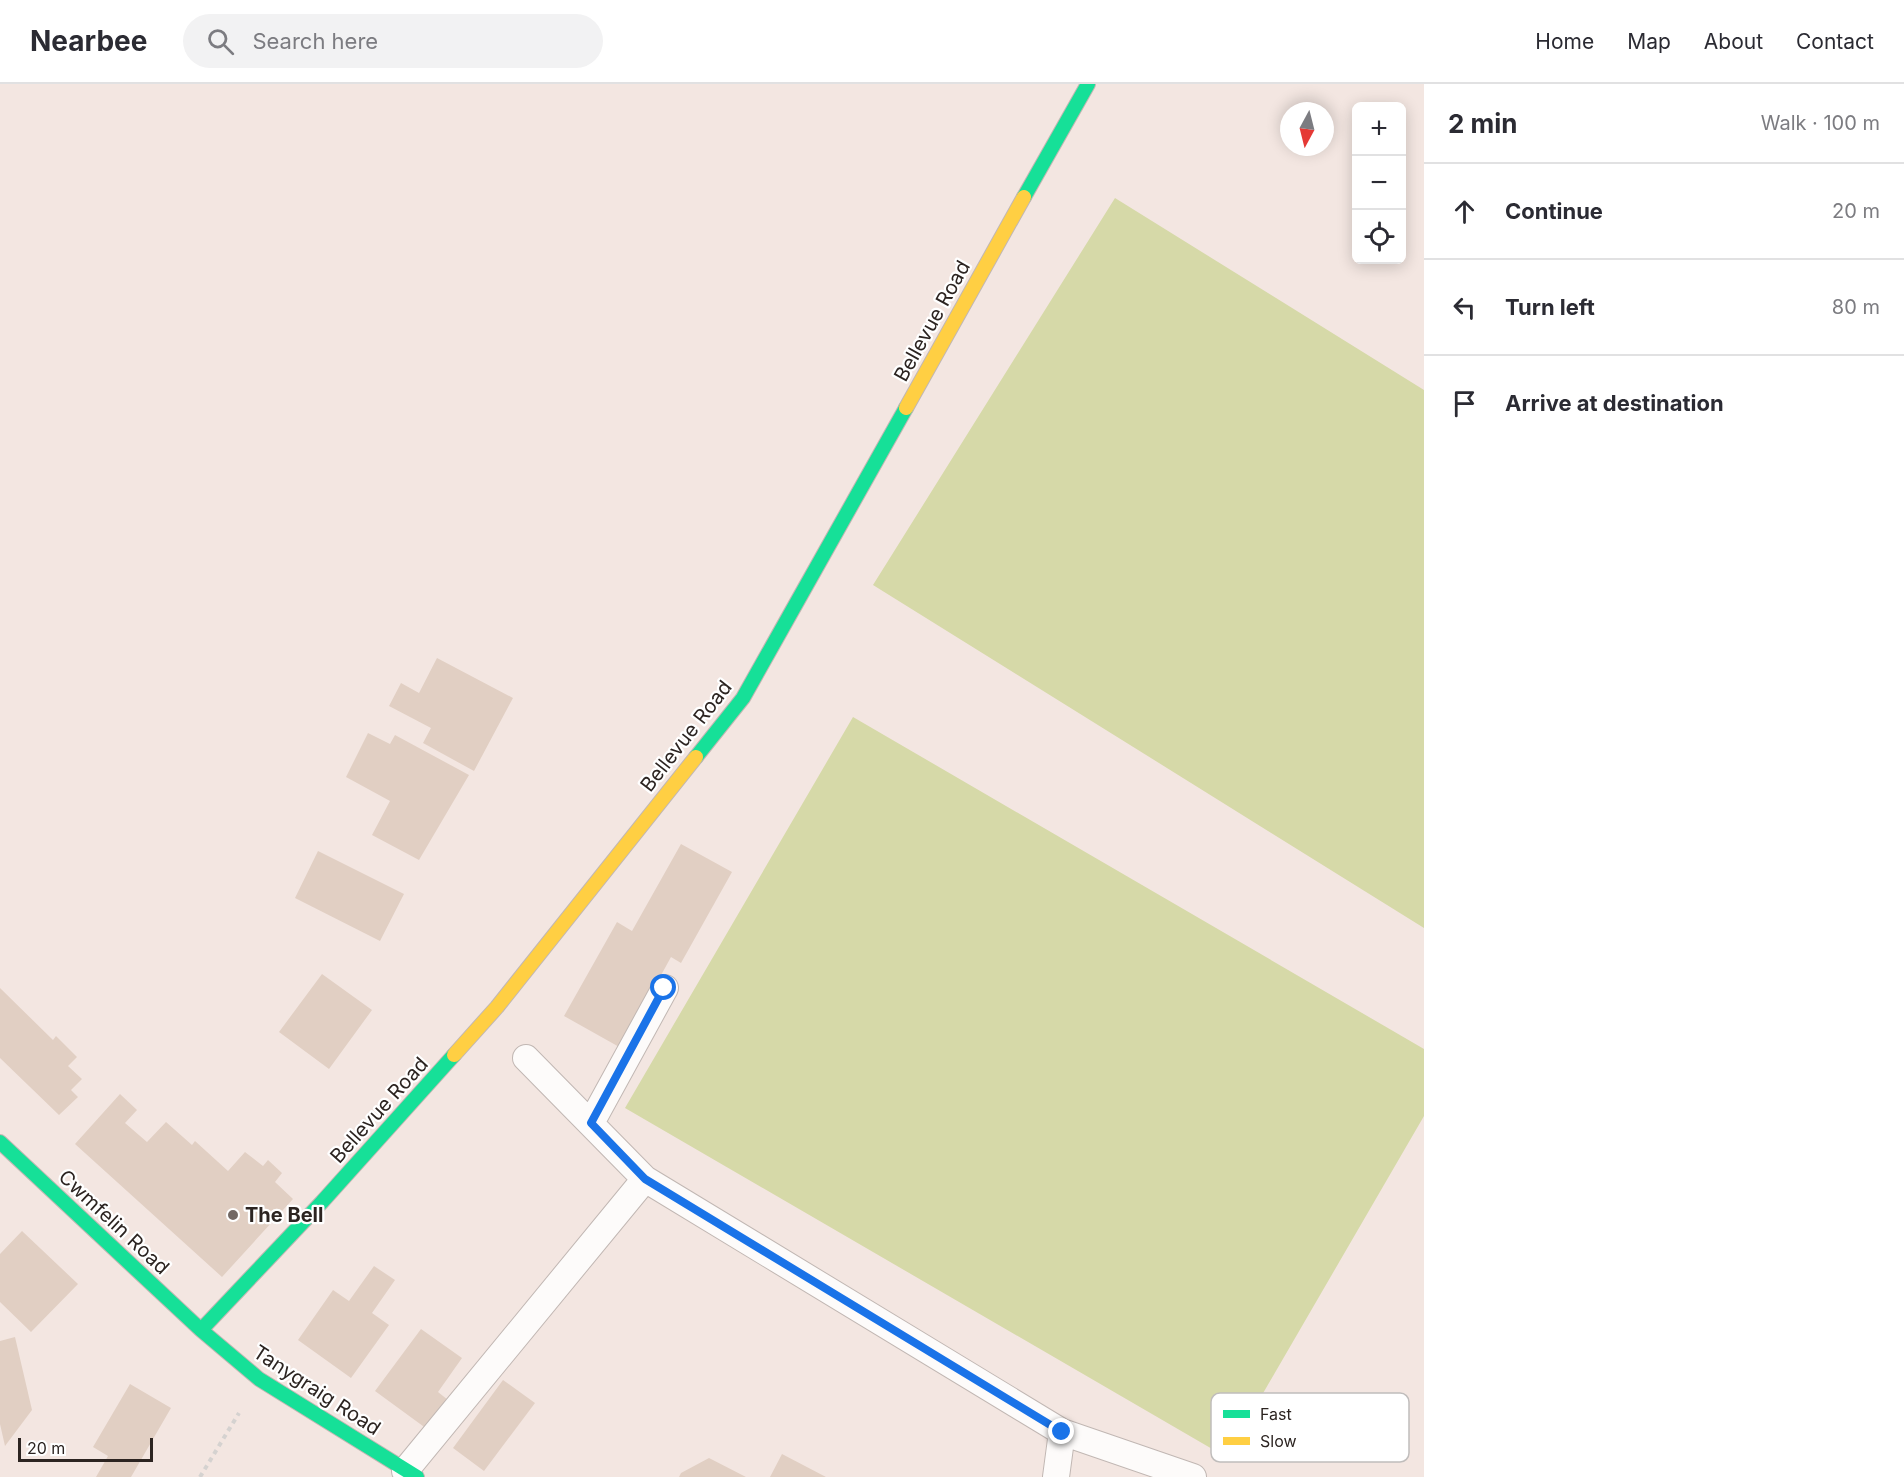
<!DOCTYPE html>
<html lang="en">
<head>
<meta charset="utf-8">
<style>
  :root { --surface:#fff; --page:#f2f2f3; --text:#2b2b33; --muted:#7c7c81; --line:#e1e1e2 }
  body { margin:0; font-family:Inter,sans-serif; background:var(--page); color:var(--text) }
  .controls { position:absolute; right:18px; top:18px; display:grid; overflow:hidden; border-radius:9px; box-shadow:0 3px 15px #0003 }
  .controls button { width:54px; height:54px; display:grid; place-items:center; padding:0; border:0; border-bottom:2px solid var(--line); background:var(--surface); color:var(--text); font:30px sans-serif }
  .compass { position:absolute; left:1280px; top:18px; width:54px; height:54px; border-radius:50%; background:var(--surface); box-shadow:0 3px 15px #0003; rotate:187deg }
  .scale { position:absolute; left:18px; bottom:15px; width:135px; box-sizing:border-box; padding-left:6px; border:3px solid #2c2421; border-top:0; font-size:16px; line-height:21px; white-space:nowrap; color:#2c2421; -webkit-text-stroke:4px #fff; paint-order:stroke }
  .stop { position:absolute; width:18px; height:18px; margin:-14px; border:4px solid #1a73e8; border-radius:50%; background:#fff }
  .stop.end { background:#1a73e8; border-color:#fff; box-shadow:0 2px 6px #0008 }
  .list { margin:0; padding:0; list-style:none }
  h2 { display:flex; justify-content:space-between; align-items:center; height:78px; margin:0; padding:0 24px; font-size:26px }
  h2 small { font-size:20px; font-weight:400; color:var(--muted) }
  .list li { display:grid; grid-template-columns:39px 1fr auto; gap:18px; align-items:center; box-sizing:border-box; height:96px; padding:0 24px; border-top:2px solid var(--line) }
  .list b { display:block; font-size:22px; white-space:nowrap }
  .list em { font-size:20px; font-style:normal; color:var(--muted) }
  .icon { flex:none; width:33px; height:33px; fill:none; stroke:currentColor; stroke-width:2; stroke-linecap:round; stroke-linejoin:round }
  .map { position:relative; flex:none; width:1424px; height:1393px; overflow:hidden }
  header { display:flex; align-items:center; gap:36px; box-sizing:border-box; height:84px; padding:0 30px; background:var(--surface); border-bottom:2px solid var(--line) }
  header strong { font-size:28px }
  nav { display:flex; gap:33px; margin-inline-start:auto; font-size:21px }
  .search { width:420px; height:54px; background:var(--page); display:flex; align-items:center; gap:15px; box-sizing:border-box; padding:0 21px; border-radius:33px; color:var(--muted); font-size:22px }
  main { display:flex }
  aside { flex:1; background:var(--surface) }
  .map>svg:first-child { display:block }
  .green { fill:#d6d9a8 }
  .building { fill:#e1cfc3 }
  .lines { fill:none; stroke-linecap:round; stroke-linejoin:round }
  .lane-casing { stroke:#c1b7b3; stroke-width:28 }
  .fast-casing { stroke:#c1b7b3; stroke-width:16 }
  .slow-casing { stroke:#c1b7b3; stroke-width:16 }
  .path { stroke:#d5d2d0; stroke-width:4; stroke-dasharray:4.5 4.5; stroke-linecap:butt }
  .lane { stroke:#fdfbfa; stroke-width:26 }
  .fast { stroke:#16e098; stroke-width:14 }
  .slow { stroke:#ffcf43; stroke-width:14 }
  .route { stroke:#1a73e8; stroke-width:8 }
  .poi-dot { fill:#726864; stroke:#fff; stroke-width:2 }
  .labels { text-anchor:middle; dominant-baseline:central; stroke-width:4.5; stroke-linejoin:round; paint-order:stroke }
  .street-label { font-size:20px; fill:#2c2421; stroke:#fff }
  .poi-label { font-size:20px; font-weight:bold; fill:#2c2421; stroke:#fff; text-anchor:start }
  .key { fill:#fff; stroke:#c0bdbc; stroke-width:1.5 }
  .key-label { font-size:16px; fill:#2c2421 }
</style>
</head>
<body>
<header>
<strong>Nearbee</strong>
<div class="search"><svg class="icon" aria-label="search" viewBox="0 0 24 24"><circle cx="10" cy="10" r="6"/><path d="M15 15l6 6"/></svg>Search here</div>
<nav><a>Home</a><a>Map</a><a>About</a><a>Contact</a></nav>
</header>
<main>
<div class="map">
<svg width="1424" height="1393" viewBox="0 0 1424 1393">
  <rect width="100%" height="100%" fill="#f3e6e1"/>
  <path class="green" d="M1115 114 1424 306V844L873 501Z
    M853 633 1424 965V1032L1226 1373 625 1024Z"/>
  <path class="building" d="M437 574 513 614 474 687 423 659 431 644 389 622 401 599 419 609Z
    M368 649 390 660 395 651 469 691 419 776 372 751 390 717 346 693Z
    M681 760 732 788 681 879 671 873 621 964 564 932 617 838 632 847Z
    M318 767 404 810 380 857 295 814Z
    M322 890 372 926 329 985 279 948Z
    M0 904 53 956 56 952 77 973 68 982 82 995 71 1006 78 1013 59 1031 0 974Z
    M120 1010 137 1026 125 1039 147 1058 166 1038 192 1061 195 1057 228 1087 245 1068 263 1082 268 1076 282 1089 275 1098 293 1115 222 1193 75 1060Z
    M22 1147 78 1200 31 1248 0 1218V1170Z
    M374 1182 395 1196 372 1229 389 1241 351 1294 298 1256 333 1206 349 1217Z
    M421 1245 462 1274 438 1308 448 1316 427 1345 375 1307Z
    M15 1253 32 1326 5 1362 0 1340V1257Z
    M503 1296 535 1319 484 1387 453 1364Z
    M130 1300 171 1324 131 1393H96L108 1372 93 1363Z
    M782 1370 826 1393H770Z
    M709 1374 746 1393H679L681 1389Z"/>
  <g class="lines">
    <defs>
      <path id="lane" d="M526 974 645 1095
        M591 1039 665 904
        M405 1387 645 1095 1062 1348 1193 1393
        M1056 1393 1062 1348"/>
      <path id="fast" d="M1024 113 1088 0
        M696 673 743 614 906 324
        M0 1058 201 1246 259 1295 417 1393
        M201 1246 322 1118 454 971"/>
      <path id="slow" d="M906 324 1024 113
        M454 971 497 923 696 673"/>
    </defs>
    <use href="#lane" class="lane-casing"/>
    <use href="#fast" class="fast-casing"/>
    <use href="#slow" class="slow-casing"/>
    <path class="path" d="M200 1393 239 1329"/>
    <use href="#lane" class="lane"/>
    <use href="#fast" class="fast"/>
    <use href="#slow" class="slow"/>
  </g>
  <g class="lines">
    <path class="route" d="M664 904 591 1039 645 1095 1062 1348"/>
  </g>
  <circle class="poi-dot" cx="233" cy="1131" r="6"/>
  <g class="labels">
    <g class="street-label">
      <text transform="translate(932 237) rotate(-61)">Bellevue Road</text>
      <text transform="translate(686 652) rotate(-52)">Bellevue Road</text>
      <text transform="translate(379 1026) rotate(-48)">Bellevue Road</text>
      <text transform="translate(114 1138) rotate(43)">Cwmfelin Road</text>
      <text transform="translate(317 1306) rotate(33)">Tanygraig Road</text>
    </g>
    <g class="poi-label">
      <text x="245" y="1131">The Bell</text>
    </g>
  </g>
  <rect x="1211" y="1309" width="198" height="69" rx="9" class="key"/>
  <rect x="1223" y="1326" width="27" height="8" fill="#16e098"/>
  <rect x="1223" y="1353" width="27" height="8" fill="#ffcf43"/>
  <g class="key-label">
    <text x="1260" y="1336">Fast</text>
    <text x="1260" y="1363">Slow</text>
  </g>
</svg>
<div class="controls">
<button>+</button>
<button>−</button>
<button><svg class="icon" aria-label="locate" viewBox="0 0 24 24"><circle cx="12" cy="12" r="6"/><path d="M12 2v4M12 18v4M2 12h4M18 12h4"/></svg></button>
</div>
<svg class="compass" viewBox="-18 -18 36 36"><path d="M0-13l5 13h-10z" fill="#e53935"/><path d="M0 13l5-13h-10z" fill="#7c7c81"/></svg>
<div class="scale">20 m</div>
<div class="stop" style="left:664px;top:904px"></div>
<div class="stop end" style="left:1062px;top:1348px"></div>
</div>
<aside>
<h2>2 min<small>Walk · 100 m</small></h2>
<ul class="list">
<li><svg class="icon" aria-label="ahead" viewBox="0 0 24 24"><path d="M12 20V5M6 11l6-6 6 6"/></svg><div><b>Continue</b></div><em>20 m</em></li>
<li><svg class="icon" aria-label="left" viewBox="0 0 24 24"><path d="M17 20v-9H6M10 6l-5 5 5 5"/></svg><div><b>Turn left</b></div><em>80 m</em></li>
<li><svg class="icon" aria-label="arrive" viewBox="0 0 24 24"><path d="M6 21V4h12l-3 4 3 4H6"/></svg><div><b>Arrive at destination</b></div></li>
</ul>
</aside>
</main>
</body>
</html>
